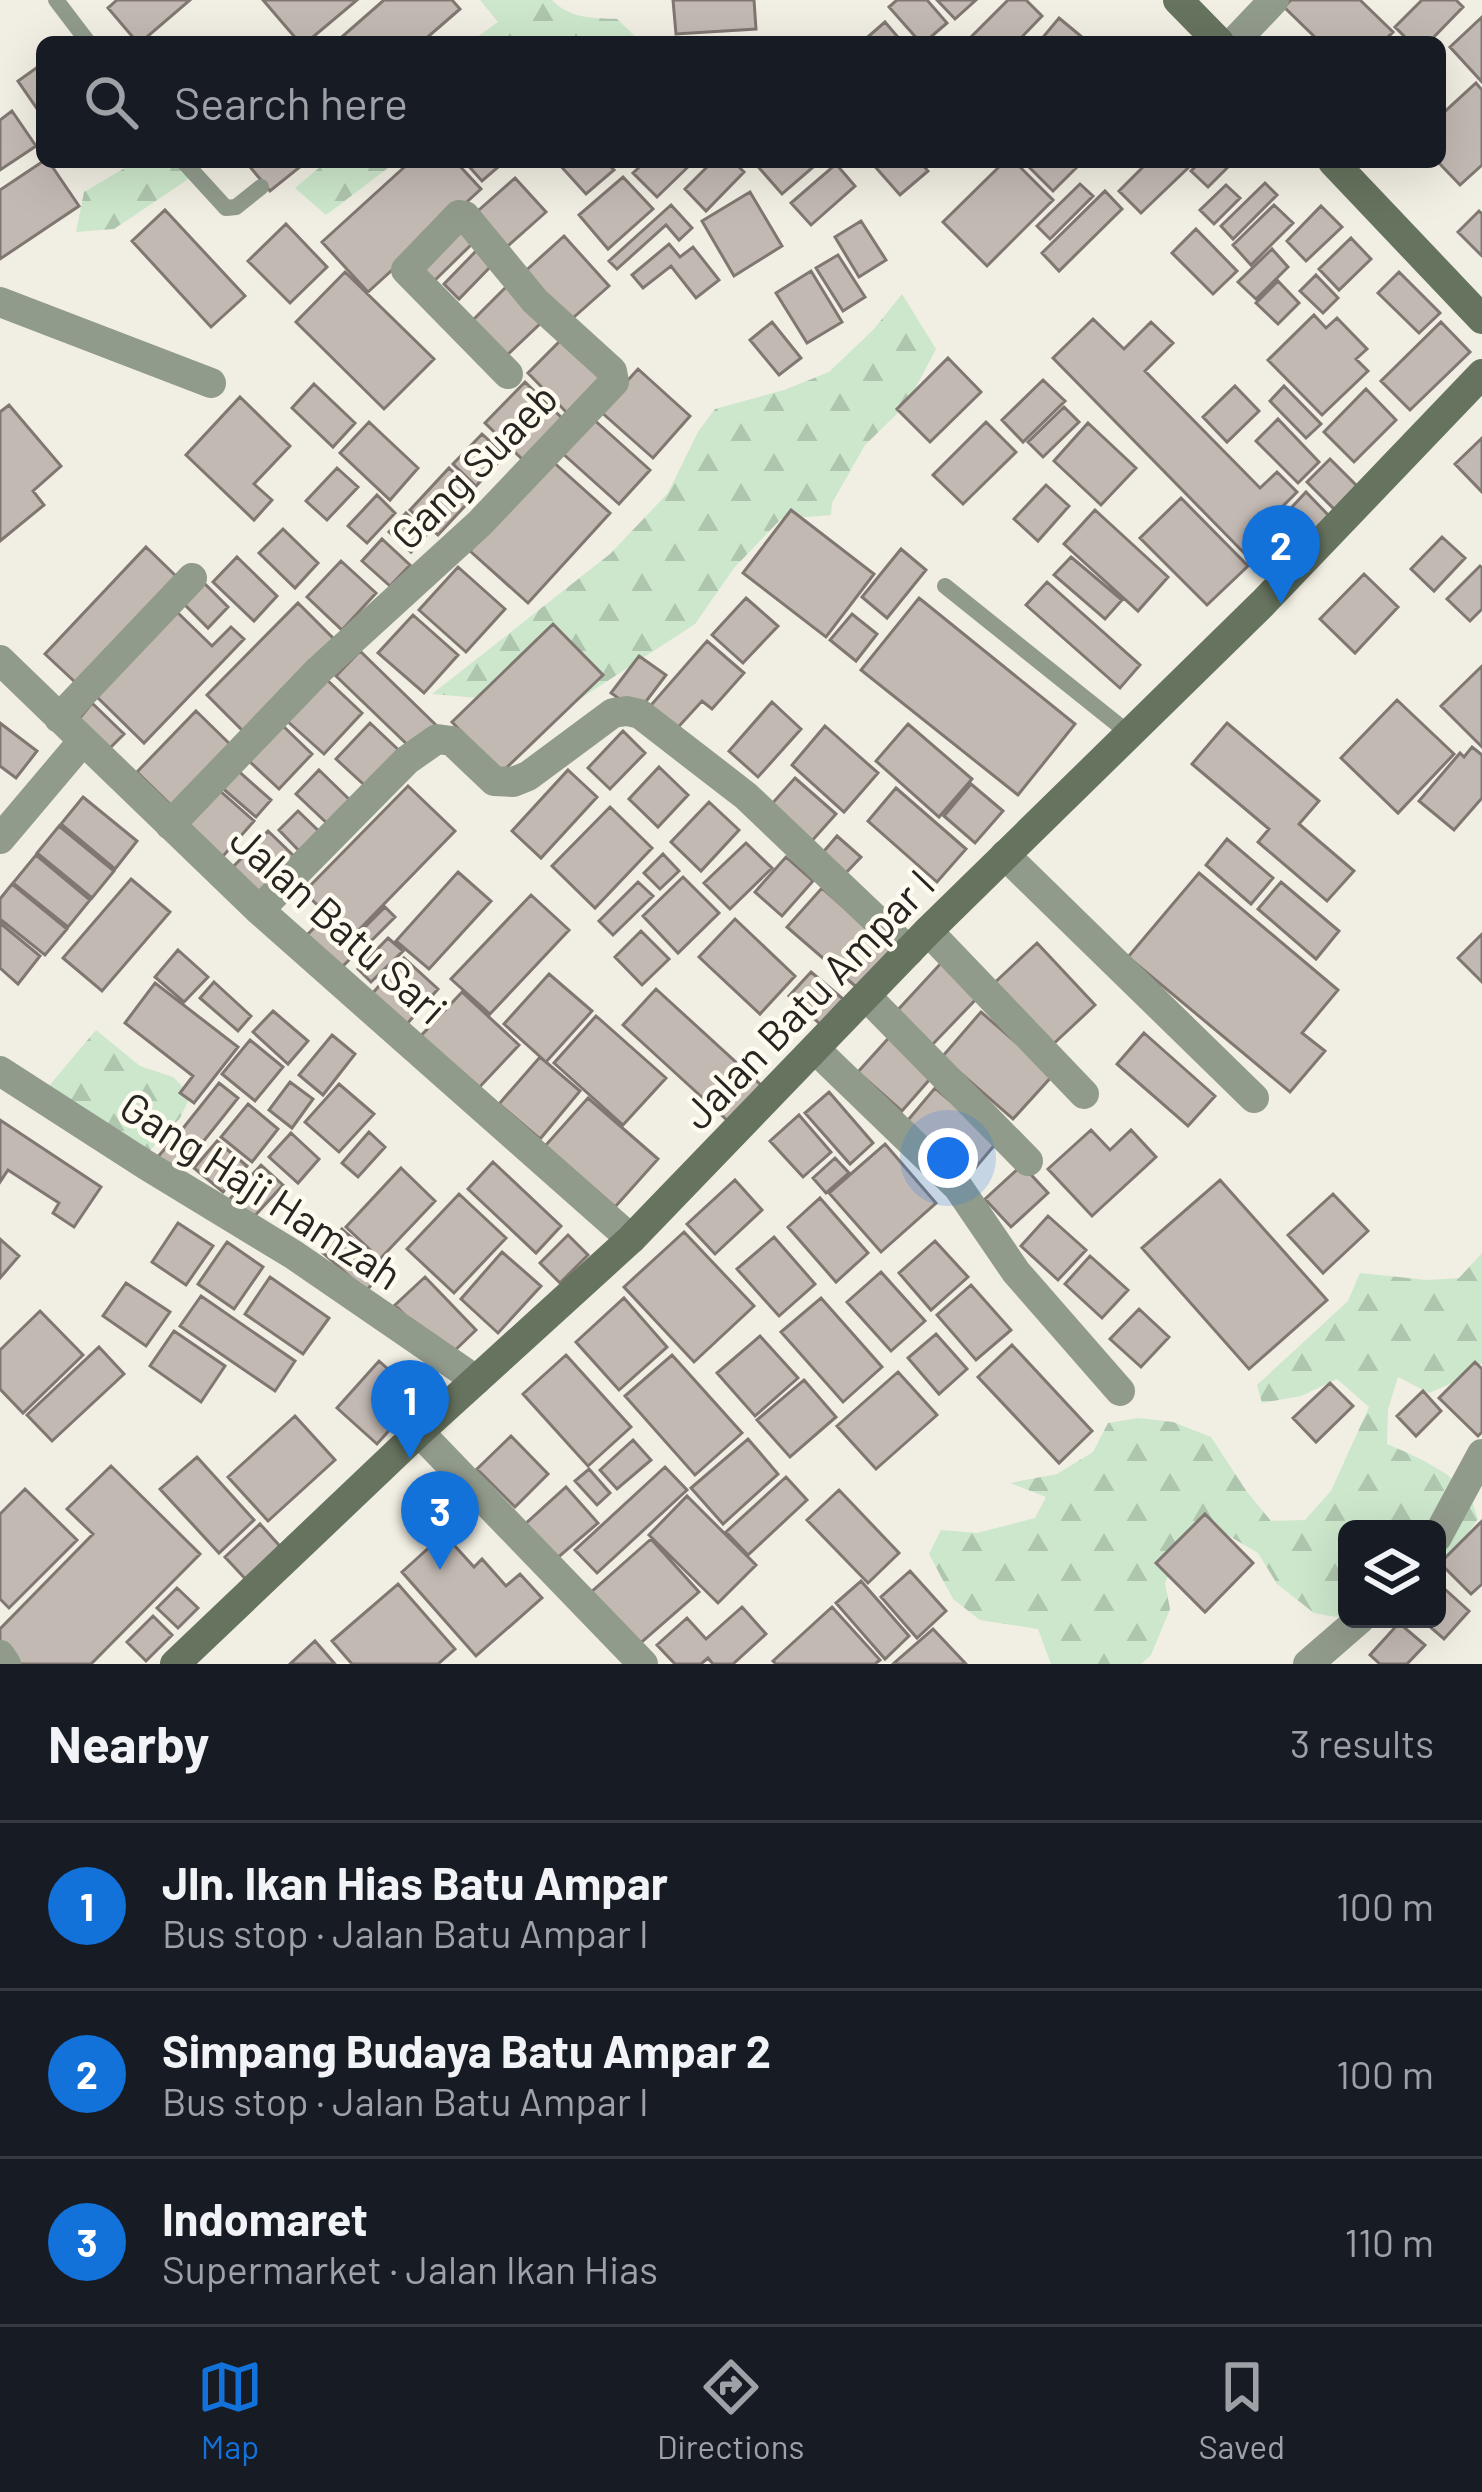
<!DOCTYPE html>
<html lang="en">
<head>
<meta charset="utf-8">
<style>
  :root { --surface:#171b24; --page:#20242c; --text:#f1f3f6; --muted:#9ea1a6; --line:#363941; --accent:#1371da }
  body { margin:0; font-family:Barlow,sans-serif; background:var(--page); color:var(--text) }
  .controls { position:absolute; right:36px; bottom:36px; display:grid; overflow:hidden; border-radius:18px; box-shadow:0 12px 48px #0002 }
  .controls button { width:108px; height:108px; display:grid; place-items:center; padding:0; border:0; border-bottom:3px solid var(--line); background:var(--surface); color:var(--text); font:60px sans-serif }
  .you { position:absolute; left:948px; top:1158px; width:42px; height:42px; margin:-30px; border:9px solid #fff; border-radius:50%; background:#1a73e8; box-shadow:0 0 0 18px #1a73e833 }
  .badge { display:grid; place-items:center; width:78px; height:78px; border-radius:50%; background:var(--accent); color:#fff; font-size:39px; font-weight:700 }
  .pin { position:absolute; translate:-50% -99px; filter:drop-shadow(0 3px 6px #0008) }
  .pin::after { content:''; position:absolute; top:63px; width:42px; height:36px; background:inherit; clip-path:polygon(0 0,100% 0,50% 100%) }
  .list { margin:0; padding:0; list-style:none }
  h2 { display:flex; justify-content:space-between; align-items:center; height:156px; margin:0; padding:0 48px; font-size:51px }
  h2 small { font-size:39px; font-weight:400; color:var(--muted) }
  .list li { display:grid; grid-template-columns:78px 1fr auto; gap:36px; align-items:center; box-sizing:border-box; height:168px; padding:0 48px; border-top:3px solid var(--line) }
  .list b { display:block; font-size:45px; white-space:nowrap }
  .list p { margin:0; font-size:39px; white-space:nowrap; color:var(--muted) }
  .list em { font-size:39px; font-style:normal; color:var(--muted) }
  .icon { flex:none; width:66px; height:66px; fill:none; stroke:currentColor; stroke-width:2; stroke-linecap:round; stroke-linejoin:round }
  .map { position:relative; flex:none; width:1482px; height:1664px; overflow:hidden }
  .search { position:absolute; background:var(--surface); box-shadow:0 12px 48px #0002; left:36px; right:36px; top:36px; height:132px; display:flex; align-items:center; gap:30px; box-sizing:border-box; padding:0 42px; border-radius:18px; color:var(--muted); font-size:45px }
  .sheet { height:660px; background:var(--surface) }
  nav { display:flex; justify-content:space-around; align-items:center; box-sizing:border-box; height:168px; border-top:3px solid var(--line); background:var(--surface); font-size:33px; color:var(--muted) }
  nav a { display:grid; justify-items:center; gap:6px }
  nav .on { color:var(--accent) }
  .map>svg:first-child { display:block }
  .forest { fill:url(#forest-firs) }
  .building { fill:#c3b9b3; stroke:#817772; stroke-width:3 }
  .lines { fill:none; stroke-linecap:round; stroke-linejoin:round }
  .lane { stroke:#919b8c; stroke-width:16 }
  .street { stroke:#919b8c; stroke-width:30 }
  .secondary { stroke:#66735e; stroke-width:30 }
  .labels { text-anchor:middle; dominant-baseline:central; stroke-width:9; stroke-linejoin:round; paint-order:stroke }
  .street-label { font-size:42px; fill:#272521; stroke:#fffbf0 }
</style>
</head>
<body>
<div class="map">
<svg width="1482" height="1664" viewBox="0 0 1482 1664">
  <defs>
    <pattern id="forest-firs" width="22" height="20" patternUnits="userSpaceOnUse" patternTransform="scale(3)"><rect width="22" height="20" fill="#cce7cb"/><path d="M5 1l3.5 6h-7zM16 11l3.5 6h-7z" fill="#afc6ae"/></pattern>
  </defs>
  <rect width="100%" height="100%" fill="#f1eee3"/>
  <path class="forest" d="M480 0H552C570 19 593 18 617 19L641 42H470L498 22Z
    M130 162H207L184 182 114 229 76 232 84 192 128 166Z
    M326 162H396L326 215 295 188Z
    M902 294 936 349 907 404 865 445 832 503 831 515 781 519 734 568 695 624 569 706 432 694 610 554 668 493 698 432 715 409 784 390 829 372 874 329Z
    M96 1030 140 1066 173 1077 191 1095 180 1118 141 1160 43 1093Z
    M1482 1253V1363L1468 1376 1429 1393 1398 1377 1388 1409 1387 1444C1413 1455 1458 1474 1471 1500 1475 1506 1475 1513 1478 1519L1437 1575V1529H1347V1619L1314 1613 1277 1584 1258 1553 1212 1526 1181 1549 1165 1583 1170 1609 1151 1655 1141 1664H1051L1038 1629 980 1620 953 1599 929 1554 941 1530 977 1533 1035 1518 1046 1497 1010 1483 1057 1474 1093 1452 1108 1423 1138 1418 1173 1422 1211 1437 1247 1492 1271 1521 1305 1520 1331 1491 1369 1407 1337 1379 1301 1396 1262 1403 1257 1385 1348 1301 1360 1273 1427 1280 1459 1278Z"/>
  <path class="building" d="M117 0H190L141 42H137L108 8Z
    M263 0H357L307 42H299Z
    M384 0H452L460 9 422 42H336Z
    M673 0H754L756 29 676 34Z
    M897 0H927L947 23 925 42H920L889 7Z
    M937 0H976L955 19Z
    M1008 0H1026L1042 16 1017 42H978L972 36Z
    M1291 0H1360L1393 32 1383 42H1320L1284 7Z
    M1422 0H1456L1463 7 1429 42H1410L1395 27Z
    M1482 17V82L1450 47Z
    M1059 18 1088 42H1039Z
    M885 22 902 42H862Z
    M42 64V116L18 81Z
    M1476 83 1482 90V165L1460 185 1438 162 1440 116Z
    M12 111 36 146 0 170V120Z
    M42 162H49L79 206 0 259V190Z
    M246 162H306L270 191Z
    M410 162H456L481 189 368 292 322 242Z
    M465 162H504L482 181Z
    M606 162 614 170 586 194 558 163Z
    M645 162H693L657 197 633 173Z
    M712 162H734L744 172 706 211 685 189Z
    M754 162H819L782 194Z
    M871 162H920L928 171 900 195Z
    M1004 162H1015L1053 200 987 266 943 222Z
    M1032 162H1070L1076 168 1053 191 1028 166Z
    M1148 162H1184L1189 167 1141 213 1119 191Z
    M1200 162H1233L1208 187 1191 171Z
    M836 164 855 186 811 225 791 203Z
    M623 177 653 209 608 249 579 215Z
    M515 178 546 212 502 251 471 217Z
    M1265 183 1277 195 1233 239 1221 226Z
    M1080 184 1093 196 1050 239 1037 226Z
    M1226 185 1240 198 1214 224 1200 210Z
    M1105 191 1122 209 1059 271 1042 253Z
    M750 192 782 246 734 276 702 221Z
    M671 205 692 228 679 240 666 225 617 269 609 261Z
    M1274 205 1293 223 1251 265 1233 245Z
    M1321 206 1342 227 1306 261 1287 241Z
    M165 210 245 296 211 327 132 241Z
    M1479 211 1482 214V256L1458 232Z
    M459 221 477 239 430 285 412 267Z
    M861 221 886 260 859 277 835 237Z
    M286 224 327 267 290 303 248 261Z
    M1196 229 1237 271 1213 294 1172 253Z
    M564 236 609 286 565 325 520 276Z
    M1351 238 1371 259 1339 290 1319 269Z
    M669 244 680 257 693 247 719 280 696 298 671 266 643 288 632 275Z
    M478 249 493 264 459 299 444 284Z
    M1272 249 1288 267 1256 299 1238 282Z
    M838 255 865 297 843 311 816 268Z
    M811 271 842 322 807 343 776 293Z
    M345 272 434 359 384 409 296 322Z
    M1399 272 1440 313 1419 333 1378 293Z
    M1316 275 1338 298 1323 313 1300 291Z
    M1278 281 1299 303 1278 324 1256 303Z
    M507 286 543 321 503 359 469 324Z
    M1314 315 1326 328 1337 318 1367 349 1356 359 1368 371 1322 415 1268 360Z
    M1093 319 1124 349 1151 322 1173 343 1145 371 1260 488 1277 472 1297 492 1280 509 1287 515 1246 555 1053 358Z
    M772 322 801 358 779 375 750 340Z
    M1441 322 1470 352 1410 410 1381 381Z
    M567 334 609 378 570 416 528 373Z
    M948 358 981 392 930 442 897 409Z
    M638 369 690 416 653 458 600 411Z
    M1043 380 1065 401 1023 442 1002 420Z
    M525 382 567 423 527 464 485 423Z
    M314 384 355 423 333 447 292 408Z
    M1235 386 1259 411 1227 442 1203 417Z
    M1284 386 1321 424 1306 438 1270 401Z
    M1366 389 1396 420 1354 462 1324 432Z
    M240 397 290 446 254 484 272 500 254 520 186 455Z
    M9 405 61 466 33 491 44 505 0 541V412Z
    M1064 407 1079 422 1043 457 1028 442Z
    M592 418 650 470 619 504 561 452Z
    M1278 419 1319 462 1298 483 1256 441Z
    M369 422 418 468 390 500 340 453Z
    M986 422 1016 452 963 504 933 475Z
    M1088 423 1136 468 1101 505 1054 461Z
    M482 434 505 455 476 486 453 464Z
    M1482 438V492L1455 464Z
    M1330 459 1363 492 1340 515 1307 482Z
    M551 460 610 513 528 603 470 551Z
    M337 468 358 487 327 520 306 501Z
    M449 468 476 494 438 535 410 510Z
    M1046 485 1069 506 1038 541 1014 519Z
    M1306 492 1332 519 1317 533 1292 507Z
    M377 495 395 513 367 543 348 526Z
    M1181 498 1248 566 1207 605 1140 538Z
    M791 510 874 574 826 637 743 573Z
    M1095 510 1168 577 1138 611 1064 544Z
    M406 513 427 534 411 552 389 532Z
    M283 529 318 563 295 588 259 553Z
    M1442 537 1465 558 1434 591 1411 569Z
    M382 539 410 565 390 586 362 561Z
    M146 547 177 577 76 683 45 654Z
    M901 549 926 570 887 618 862 597Z
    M237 557 277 596 254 621 213 582Z
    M1071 557 1122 600 1105 619 1054 575Z
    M341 561 376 593 342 630 307 597Z
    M1480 566 1482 568V609L1470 621 1447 599Z
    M458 567 505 609 466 652 419 610Z
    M1364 574 1398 607 1355 653 1320 619Z
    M1047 582 1140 665 1120 688 1026 605Z
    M204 583 228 607 208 628 184 604Z
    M746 598 778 626 743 663 712 635Z
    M919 598 1075 724 1018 795 861 670Z
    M298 603 337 642 246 734 207 695Z
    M177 612 212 646 231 627 244 639 144 743 96 696Z
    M852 614 877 634 856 661 830 640Z
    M413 615 458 655 424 693 378 653Z
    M553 624 603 675 501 773 452 722Z
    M707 641 744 673 712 709 702 701 671 735 645 712Z
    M360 651 440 729 416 753 336 676Z
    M639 656 666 675 638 712 611 693Z
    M1482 666V747L1441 706Z
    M325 678 362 713 324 754 286 720Z
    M1397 700 1454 754 1398 813 1341 758Z
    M772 702 801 729 758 777 729 751Z
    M92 703 124 734 109 749 79 719Z
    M196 711 239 753 180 814 137 772Z
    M0 723 37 751 16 778 0 766Z
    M370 723 406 757 373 793 336 759Z
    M1227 723 1319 801 1299 824 1354 871 1327 901 1258 842 1269 829 1192 764Z
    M908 724 972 779 939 817 876 761Z
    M282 725 312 754 279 789 249 761Z
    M825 726 878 773 844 812 792 765Z
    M623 731 645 753 610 789 588 768Z
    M1472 747 1482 755V798L1454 830 1419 801 1460 753 1464 757Z
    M659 767 688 795 658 827 629 799Z
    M235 768 271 800 256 817 220 786Z
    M319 770 355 805 332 828 296 794Z
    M568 770 597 797 541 858 512 831Z
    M795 778 836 814 810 843 769 807Z
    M971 784 1003 811 975 843 944 816Z
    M408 786 455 831 351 938 304 892Z
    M896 788 966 849 937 882 868 821Z
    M219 790 254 821 217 863 182 832Z
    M83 797 137 841 115 869 61 824Z
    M709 802 739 830 701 871 671 842Z
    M610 807 652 848 595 908 552 866Z
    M298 811 326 838 306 858 279 830Z
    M59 826 114 871 92 898 37 853Z
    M268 831 296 858 258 897 230 870Z
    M837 836 861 857 842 877 819 857Z
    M1227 839 1273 878 1251 904 1206 865Z
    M746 843 772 868 730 909 704 883Z
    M663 854 679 871 660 889 644 873Z
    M36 855 90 900 68 927 13 883Z
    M786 857 813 881 782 916 755 892Z
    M458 872 491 901 429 969 396 941Z
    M1199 873 1338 990 1302 1033 1325 1051 1290 1092 1128 957Z
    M683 877 719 913 678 953 643 916Z
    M131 879 170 912 102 991 63 958Z
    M638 882 653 896 613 935 599 921Z
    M1281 882 1339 931 1316 959 1258 909Z
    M12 884 67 929 45 955 0 919V899Z
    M822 888 897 954 862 992 787 927Z
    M531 895 569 930 490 1014 451 979Z
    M385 907 395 917 366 946 356 936Z
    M735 919 795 976 760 1014 699 957Z
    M0 923 40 956 18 984 0 968Z
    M319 923 353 956 338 971 304 938Z
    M641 931 669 959 642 985 615 957Z
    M1482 934V982L1458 958Z
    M388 938 403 951 371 982 358 969Z
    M1037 943 1095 1005 1048 1049 990 987Z
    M178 950 208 977 184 1002 155 977Z
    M404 958 438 989 405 1026 371 995Z
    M943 961 980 995 932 1045 896 1012Z
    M811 972 843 999 820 1024 789 996Z
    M549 974 592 1011 546 1062 504 1024Z
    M214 982 251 1016 238 1031 200 998Z
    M155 983 238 1047 194 1103 180 1093 193 1076 125 1023Z
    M656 989 762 1086 729 1122 623 1025Z
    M462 992 519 1045 474 1093 417 1040Z
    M273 1011 308 1041 288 1064 253 1032Z
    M981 1012 1053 1075 1013 1119 942 1057Z
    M596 1016 666 1078 623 1125 554 1063Z
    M894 1032 937 1071 902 1111 858 1072Z
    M1144 1033 1215 1096 1188 1126 1117 1064Z
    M332 1035 355 1054 323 1095 299 1075Z
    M250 1040 283 1067 255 1101 222 1074Z
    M540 1057 580 1091 540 1139 499 1104Z
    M290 1082 313 1099 292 1128 269 1110Z
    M219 1083 238 1098 199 1147 180 1132Z
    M339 1084 374 1114 339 1152 305 1122Z
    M935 1088 998 1141 966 1179 903 1126Z
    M829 1092 873 1143 850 1164 805 1113Z
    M588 1098 658 1159 615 1207 545 1146Z
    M248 1104 278 1129 252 1162 221 1137Z
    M799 1115 831 1152 803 1177 770 1141Z
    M0 1120 101 1187 74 1227 53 1213 59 1203 8 1170 0 1182Z
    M1091 1130 1110 1150 1131 1130 1156 1157 1092 1216 1048 1169Z
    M369 1132 385 1147 358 1177 342 1163Z
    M291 1133 319 1159 298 1183 269 1157Z
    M176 1136 196 1153 174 1177 155 1160Z
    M217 1141 247 1166 223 1192 194 1168Z
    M885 1144 936 1203 881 1252 829 1193Z
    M835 1158 849 1173 826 1193 813 1178Z
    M493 1162 561 1226 536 1253 468 1189Z
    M261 1165 283 1185 250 1221 228 1201Z
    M1022 1165 1048 1193 1011 1227 985 1199Z
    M401 1168 435 1201 380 1259 346 1227Z
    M735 1180 762 1210 715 1254 687 1224Z
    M1220 1180 1327 1300 1249 1369 1142 1248Z
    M459 1194 506 1238 454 1293 407 1249Z
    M1333 1194 1368 1231 1323 1273 1288 1235Z
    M820 1198 868 1253 836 1282 788 1227Z
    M1048 1216 1086 1250 1058 1280 1021 1246Z
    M178 1223 213 1246 186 1285 152 1262Z
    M342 1229 386 1268 366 1291 322 1252Z
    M684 1232 754 1306 694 1362 624 1287Z
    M568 1235 588 1255 560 1283 540 1263Z
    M774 1237 815 1284 779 1316 737 1269Z
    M0 1239 19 1256 0 1278Z
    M935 1241 968 1277 931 1310 899 1273Z
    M227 1242 263 1267 234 1309 198 1284Z
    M502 1252 541 1286 498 1333 461 1299Z
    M1090 1256 1128 1290 1102 1318 1065 1284Z
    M881 1272 925 1321 891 1351 847 1302Z
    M270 1277 329 1318 303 1354 245 1314Z
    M425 1277 476 1330 447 1358 395 1305Z
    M126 1283 170 1312 146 1346 103 1316Z
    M971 1285 1011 1330 976 1360 937 1315Z
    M201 1296 295 1361 275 1391 180 1326Z
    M624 1298 667 1347 619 1390 576 1342Z
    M821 1298 882 1367 843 1402 781 1332Z
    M1139 1309 1169 1337 1141 1367 1110 1339Z
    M40 1311 83 1355 23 1413 0 1389V1350Z
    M174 1331 225 1366 201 1402 150 1366Z
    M936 1334 967 1369 939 1394 908 1358Z
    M760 1336 798 1378 755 1416 717 1373Z
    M1012 1345 1092 1431 1059 1463 978 1377Z
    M99 1347 124 1374 52 1441 27 1415Z
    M566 1355 631 1427 588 1466 523 1394Z
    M672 1355 742 1433 695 1475 625 1396Z
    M379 1361 419 1397 377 1444 337 1408Z
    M1475 1362 1482 1369V1432L1478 1436 1439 1398Z
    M898 1372 937 1415 876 1469 837 1426Z
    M804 1380 836 1417 790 1457 757 1420Z
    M1330 1383 1353 1406 1316 1442 1293 1418Z
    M1423 1391 1441 1411 1416 1436 1397 1416Z
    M295 1416 335 1460 268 1521 228 1477Z
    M511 1436 548 1474 515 1507 477 1469Z
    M748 1439 778 1474 723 1524 691 1488Z
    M633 1440 651 1460 617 1489 600 1470Z
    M197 1457 254 1520 219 1553 160 1489Z
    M111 1466 200 1554 91 1664H20L0 1644V1629L93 1534 67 1509Z
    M665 1467 687 1490 597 1573 575 1550Z
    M589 1469 610 1493 597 1505 575 1481Z
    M786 1477 807 1500 748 1555 726 1532Z
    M566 1487 598 1523 555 1560 524 1525Z
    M25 1489 77 1540 9 1608 0 1599V1514Z
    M839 1490 899 1553 868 1583 807 1520Z
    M687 1496 756 1565 718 1603 649 1535Z
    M1205 1514 1253 1563 1205 1612 1156 1563Z
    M1482 1521V1584L1471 1594 1440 1563Z
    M260 1524 286 1553 251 1585 225 1557Z
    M444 1534 474 1567 482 1559 506 1586 520 1574 542 1598 476 1656 402 1572Z
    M651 1539 699 1592 635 1648 588 1595Z
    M910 1571 946 1611 917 1638 881 1597Z
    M861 1581 909 1636 885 1659 836 1603Z
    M1437 1582 1469 1611 1444 1639 1421 1619H1437Z
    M398 1584 455 1649 438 1664H352L332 1641Z
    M177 1588 198 1608 178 1628 157 1608Z
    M742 1607 766 1634 733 1664H713L708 1658 701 1664H675L657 1645 687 1618 706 1639Z
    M832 1607 880 1660 875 1664H776L773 1661Z
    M153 1616 172 1635 146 1661 127 1642Z
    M1399 1623 1425 1645 1407 1664H1380L1370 1655Z
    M933 1629 966 1664H893Z
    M315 1641 335 1664H290Z"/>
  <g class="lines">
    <path class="lane" d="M56 0 88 42
      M184 162 226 208 236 207 261 187
      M945 586 1131 735"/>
    <path class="street" d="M1234 42 1274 0
      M0 302 211 383
      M0 660 259 910 631 1239
      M59 718 192 578
      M170 825 319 670 480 523 614 382 612 371 535 301 465 216 459 215 406 270 508 374
      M0 839 82 742
      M1005 855 1254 1098
      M259 910 407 760 437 739 452 741 494 781 513 782 528 776 613 713 627 711 640 714 746 796 909 951
      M928 931 1084 1094
      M867 997 1028 1161
      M816 1050 958 1187 1016 1272 1120 1391
      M0 1071 146 1165 294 1255 476 1380
      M419 1432 643 1664
      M1437 1537 1482 1454
      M0 1655 6 1664
      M1308 1664 1360 1619"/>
    <path class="secondary" d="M1178 0 1219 42
      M1333 162 1482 319
      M175 1664 419 1432 631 1239 928 931 1263 603 1482 374"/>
  </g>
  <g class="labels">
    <g class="street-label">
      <text transform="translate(473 465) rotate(-45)">Gang Suaeb</text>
      <text transform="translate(340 923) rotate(42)">Jalan Batu Sari</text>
      <text transform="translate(807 998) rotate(-46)">Jalan Batu Ampar I</text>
      <text transform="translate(262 1189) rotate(33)">Gang Haji Hamzah</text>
    </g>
  </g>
</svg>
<div class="controls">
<button><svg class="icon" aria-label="layers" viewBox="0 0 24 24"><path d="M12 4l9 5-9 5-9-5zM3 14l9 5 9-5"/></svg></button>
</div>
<div class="you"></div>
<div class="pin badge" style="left:410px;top:1459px">1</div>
<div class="pin badge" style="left:1281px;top:604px">2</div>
<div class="pin badge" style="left:440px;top:1570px">3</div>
<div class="search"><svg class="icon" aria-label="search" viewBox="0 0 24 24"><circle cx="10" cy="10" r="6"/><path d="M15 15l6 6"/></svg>Search here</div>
</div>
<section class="sheet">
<h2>Nearby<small>3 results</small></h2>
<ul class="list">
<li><span class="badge">1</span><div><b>Jln. Ikan Hias Batu Ampar</b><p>Bus stop · Jalan Batu Ampar I</p></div><em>100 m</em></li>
<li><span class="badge">2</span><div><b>Simpang Budaya Batu Ampar 2</b><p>Bus stop · Jalan Batu Ampar I</p></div><em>100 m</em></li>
<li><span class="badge">3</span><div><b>Indomaret</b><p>Supermarket · Jalan Ikan Hias</p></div><em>110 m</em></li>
</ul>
</section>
<nav>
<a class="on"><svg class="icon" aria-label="map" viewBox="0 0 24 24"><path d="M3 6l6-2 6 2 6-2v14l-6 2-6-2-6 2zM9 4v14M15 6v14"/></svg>Map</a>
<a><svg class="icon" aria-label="directions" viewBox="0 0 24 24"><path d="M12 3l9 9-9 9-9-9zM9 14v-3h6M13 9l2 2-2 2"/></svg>Directions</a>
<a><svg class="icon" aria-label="saved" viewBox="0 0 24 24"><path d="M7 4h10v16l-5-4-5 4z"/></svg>Saved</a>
</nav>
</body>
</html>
